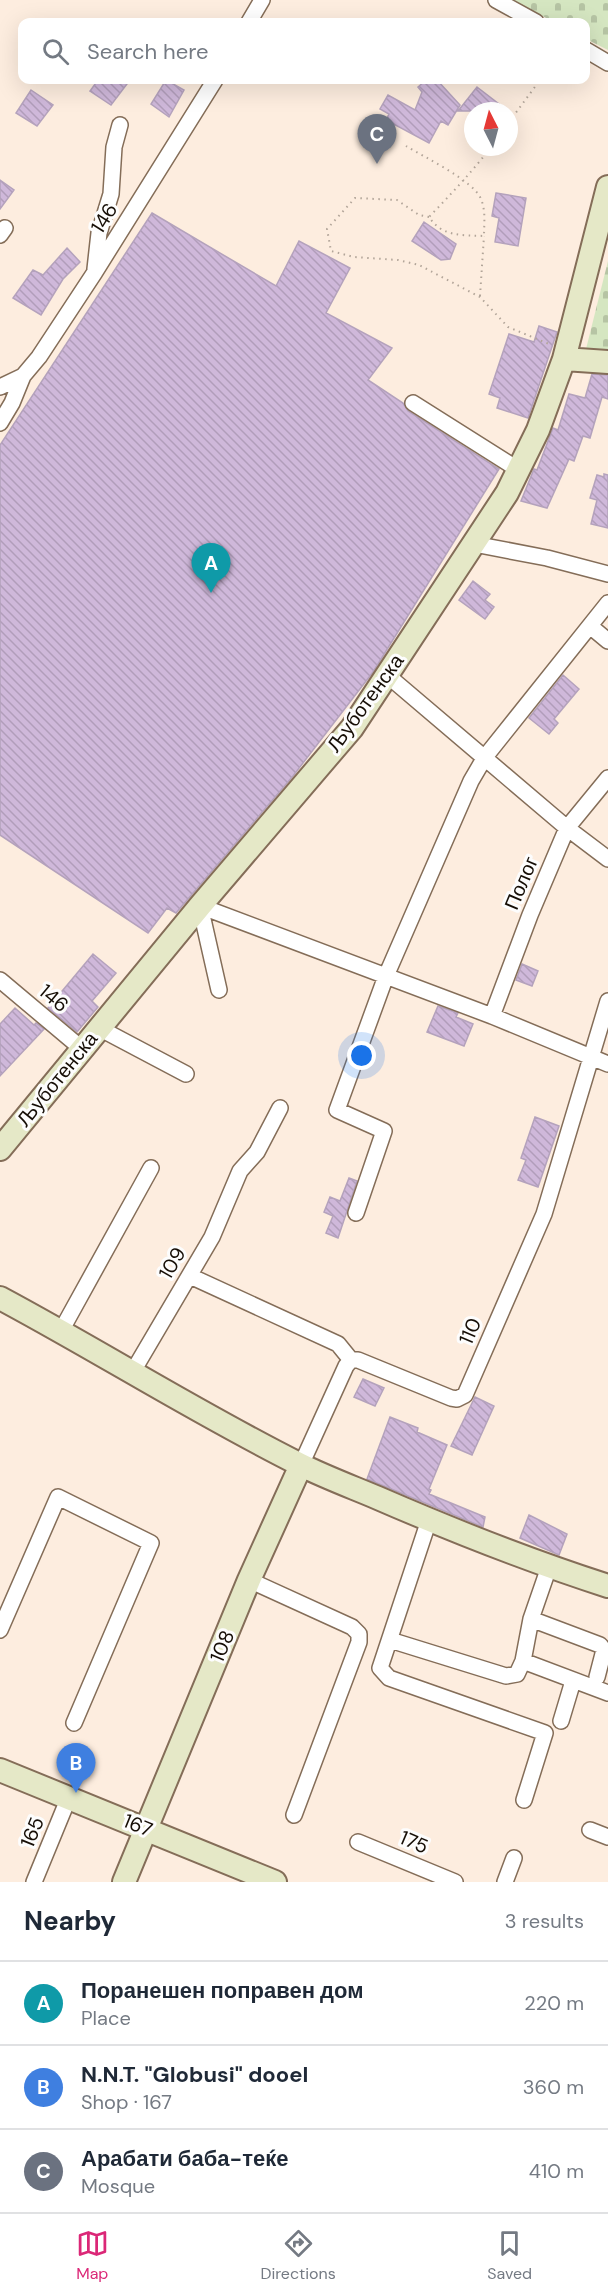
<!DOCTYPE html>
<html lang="en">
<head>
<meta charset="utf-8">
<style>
  :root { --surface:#fff; --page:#f6f6f7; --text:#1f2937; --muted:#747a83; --line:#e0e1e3; --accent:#db2777 }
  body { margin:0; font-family:"DM Sans",sans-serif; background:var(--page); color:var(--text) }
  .compass { position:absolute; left:464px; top:102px; width:54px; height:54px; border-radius:50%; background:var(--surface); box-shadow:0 6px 24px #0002; rotate:354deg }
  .you { position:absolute; left:362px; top:1056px; width:21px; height:21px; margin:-15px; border:4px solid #fff; border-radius:50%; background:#1a73e8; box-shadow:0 0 0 9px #1a73e833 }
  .badge { display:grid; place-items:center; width:39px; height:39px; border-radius:50%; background:var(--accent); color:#fff; font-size:20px; font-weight:700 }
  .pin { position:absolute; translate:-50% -50px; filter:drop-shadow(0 2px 3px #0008) }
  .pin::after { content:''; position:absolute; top:32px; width:21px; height:18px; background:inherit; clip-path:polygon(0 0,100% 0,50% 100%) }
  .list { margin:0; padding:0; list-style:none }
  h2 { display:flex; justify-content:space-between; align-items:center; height:78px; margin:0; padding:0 24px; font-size:26px }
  h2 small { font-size:20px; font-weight:400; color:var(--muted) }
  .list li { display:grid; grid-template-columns:39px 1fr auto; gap:18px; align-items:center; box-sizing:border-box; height:84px; padding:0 24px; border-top:2px solid var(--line) }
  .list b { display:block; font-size:22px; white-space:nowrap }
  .list p { margin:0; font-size:20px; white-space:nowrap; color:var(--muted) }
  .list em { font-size:20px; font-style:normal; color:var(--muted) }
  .icon { flex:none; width:33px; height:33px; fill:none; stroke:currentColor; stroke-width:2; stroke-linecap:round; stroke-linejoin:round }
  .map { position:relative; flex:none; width:608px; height:1882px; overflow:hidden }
  .search { position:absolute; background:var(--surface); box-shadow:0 6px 24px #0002; left:18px; right:18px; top:18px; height:66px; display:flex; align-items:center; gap:15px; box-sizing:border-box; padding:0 21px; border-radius:12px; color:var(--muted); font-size:22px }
  .sheet { height:330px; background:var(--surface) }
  nav { display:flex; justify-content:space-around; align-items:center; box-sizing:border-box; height:84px; border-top:2px solid var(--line); background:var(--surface); font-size:16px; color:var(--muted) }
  nav a { display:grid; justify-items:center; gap:3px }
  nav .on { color:var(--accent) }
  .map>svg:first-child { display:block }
  .cemetery { fill:url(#cemetery-stones) }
  .building { fill:url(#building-back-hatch); stroke:#b4a2bc; stroke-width:1.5 }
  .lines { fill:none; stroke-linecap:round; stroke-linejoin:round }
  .street-casing { stroke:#846d58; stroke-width:18 }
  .secondary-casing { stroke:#846d58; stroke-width:26 }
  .path { stroke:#b2a599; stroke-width:2; stroke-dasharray:1.5 4.5; stroke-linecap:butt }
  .street { stroke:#fff; stroke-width:15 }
  .secondary { stroke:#e5e8c7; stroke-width:22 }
  .labels { text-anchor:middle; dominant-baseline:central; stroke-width:6; stroke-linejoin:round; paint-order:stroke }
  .street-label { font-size:20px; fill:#160e06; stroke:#fdfdfd }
</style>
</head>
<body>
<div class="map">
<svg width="608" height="1882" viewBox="0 0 608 1882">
  <defs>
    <pattern id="cemetery-stones" width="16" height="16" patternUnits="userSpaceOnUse" patternTransform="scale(1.5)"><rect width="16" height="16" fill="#d5e6c1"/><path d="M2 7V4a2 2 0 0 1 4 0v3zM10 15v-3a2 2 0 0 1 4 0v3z" fill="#b6c4a4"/></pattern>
    <pattern id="building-back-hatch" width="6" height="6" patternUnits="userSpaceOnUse" patternTransform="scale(1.5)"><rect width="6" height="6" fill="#cfb8da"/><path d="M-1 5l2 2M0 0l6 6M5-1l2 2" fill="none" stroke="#b19dba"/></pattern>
  </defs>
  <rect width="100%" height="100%" fill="#fdeddf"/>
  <path class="cemetery" d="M511 0H608V50L586 39V22H554Z
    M608 261V350L586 349Z"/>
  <path class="building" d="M98 80H130L111 105 90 91Z
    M166 80 184 90 169 117 151 104Z
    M426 80H437L460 105 448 125 441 121 429 143 386 120 389 114 380 109 388 95 415 110 422 92 418 87Z
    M477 87 508 111H458Z
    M31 90 53 105 37 126 16 113Z
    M0 180 14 190 0 209Z
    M496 193 526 198 518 246 495 242 499 218 492 216Z
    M152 213 276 286 299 241 350 268 326 313 392 348 368 380 403 403 408 411 499 469 373 672 293 776 176 913 167 908 148 933 0 835V445Z
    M424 222 456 244 450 259 441 260 412 241Z
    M67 248 80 262 63 279 41 315 13 298 33 270 43 275Z
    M539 326 557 332 528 418 497 408 500 398 489 394 509 334 534 342Z
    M592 374 608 375V399L602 397 590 438 583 436 574 461 569 459 547 508 521 501 534 469 537 470 553 428 558 430 569 394 585 398Z
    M604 474 608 475V528L591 524 597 500 590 498 597 475 604 477Z
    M473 581 490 594 485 600 494 607 485 619 459 600Z
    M563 675 579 689 554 719 558 723 549 734 529 718Z
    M93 954 116 973 92 1001 98 1007 77 1032 48 1008Z
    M522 964 538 971 532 986 516 980Z
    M438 1006 458 1013 456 1017 473 1024 464 1046 427 1032Z
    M15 1008 34 1025 36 1023 44 1029 0 1076V1024Z
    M535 1117 559 1126 538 1187 518 1180 526 1160 521 1158Z
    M349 1178 357 1181 338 1238 326 1233 333 1216 324 1212 330 1197 340 1201Z
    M363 1379 384 1388 375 1406 354 1397Z
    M475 1397 494 1406 472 1455 451 1446Z
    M390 1417 418 1428 417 1432 447 1445 429 1489 431 1490 429 1494 485 1517 483 1527 367 1479Z
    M529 1515 567 1534 559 1555 520 1538Z"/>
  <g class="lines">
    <defs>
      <path id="street" d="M496 0 536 22
        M249 22 262 0
        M586 50 608 63
        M0 235 5 228
        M95 269 99 233 111 194 114 147 120 125
        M0 387 23 376
        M413 403 519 470
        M0 423 12 403 23 376 39 357 95 272 215 80
        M474 544 547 558 608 574
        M590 626 608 641
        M387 675 567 828 608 859
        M200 906 492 1016 608 1064
        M200 906 219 990
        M0 980 81 1048
        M492 1016 530 915 567 828 608 778
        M99 1028 186 1074
        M356 1213 384 1131 337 1110 386 976 471 781 485 757 608 603
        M190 1276 338 1344 351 1360
        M61 1331 151 1168
        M132 1373 212 1237 240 1171 257 1152 280 1108
        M301 1465 346 1366 351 1360H358L451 1398 457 1399 465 1395 544 1214 608 1001
        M429 1520 380 1668 389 1678 545 1733 524 1800
        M549 1567 531 1619 523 1661 608 1693
        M249 1580 352 1627 359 1634V1642L294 1815
        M531 1619 600 1645 604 1650 597 1677
        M0 1630 58 1497 151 1543 74 1723
        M390 1640 506 1676 517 1674 523 1661
        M561 1721 573 1681
        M590 1830 608 1837
        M358 1842 455 1882
        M34 1882 69 1797
        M505 1882 514 1858"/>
      <path id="secondary" d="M564 359 608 362
        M0 1149 200 906 352 728 507 493 538 430 564 359 608 187
        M0 1298C101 1352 197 1413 299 1464 325 1477 352 1487 378 1498 454 1531 530 1561 608 1586
        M0 1770 275 1882
        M124 1882 249 1580 301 1465"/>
    </defs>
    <use href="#street" class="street-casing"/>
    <use href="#secondary" class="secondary-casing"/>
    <path class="path" d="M509 122 540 80
      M406 146C424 157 474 181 481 199 486 211 484 224 484 236 462 235 442 237 429 217 451 194 472 172 491 147
      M429 217 419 215 397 200 355 198 327 229 331 251 354 257 398 260 419 265 480 297 508 327 549 344
      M480 296 484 236"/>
    <use href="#street" class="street"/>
    <use href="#secondary" class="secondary"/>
  </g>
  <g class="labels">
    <g class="street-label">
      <text transform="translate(104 218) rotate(-58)">146</text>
      <text transform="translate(365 703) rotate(-54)">Љуботенска</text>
      <text transform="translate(521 883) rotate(-67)">Полог</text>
      <text transform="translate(54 998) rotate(40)">146</text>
      <text transform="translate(57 1079) rotate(-51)">Љуботенска</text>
      <text transform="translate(172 1263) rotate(-60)">109</text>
      <text transform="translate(470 1331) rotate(-67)">110</text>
      <text transform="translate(222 1646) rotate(-67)">108</text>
      <text transform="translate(138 1825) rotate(22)">167</text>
      <text transform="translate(32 1832) rotate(-68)">165</text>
      <text transform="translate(414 1842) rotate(23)">175</text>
    </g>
  </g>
</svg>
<svg class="compass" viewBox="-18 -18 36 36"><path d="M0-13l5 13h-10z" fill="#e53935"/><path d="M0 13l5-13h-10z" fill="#747a83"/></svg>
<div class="you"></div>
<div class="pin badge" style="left:211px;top:593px;background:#0f9aa8">A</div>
<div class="pin badge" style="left:76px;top:1793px;background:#3f7fe0">B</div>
<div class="pin badge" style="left:377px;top:164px;background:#6b7280">C</div>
<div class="search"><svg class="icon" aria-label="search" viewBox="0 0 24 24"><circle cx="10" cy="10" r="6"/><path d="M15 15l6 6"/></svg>Search here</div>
</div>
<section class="sheet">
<h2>Nearby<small>3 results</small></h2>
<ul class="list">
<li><span class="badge" style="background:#0f9aa8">A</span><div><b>Поранешен поправен дом</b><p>Place</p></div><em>220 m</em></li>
<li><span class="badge" style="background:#3f7fe0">B</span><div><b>N.N.T. &quot;Globusi&quot; dooel</b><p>Shop · 167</p></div><em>360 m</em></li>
<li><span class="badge" style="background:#6b7280">C</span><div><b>Арабати баба-теќе</b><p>Mosque</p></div><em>410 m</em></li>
</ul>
</section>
<nav>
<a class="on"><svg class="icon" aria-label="map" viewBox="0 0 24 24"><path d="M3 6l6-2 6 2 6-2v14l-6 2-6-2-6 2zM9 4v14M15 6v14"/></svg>Map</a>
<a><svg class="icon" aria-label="directions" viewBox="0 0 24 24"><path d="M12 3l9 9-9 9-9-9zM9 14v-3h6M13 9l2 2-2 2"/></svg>Directions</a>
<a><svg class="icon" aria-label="saved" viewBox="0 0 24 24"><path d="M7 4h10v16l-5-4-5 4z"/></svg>Saved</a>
</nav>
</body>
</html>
